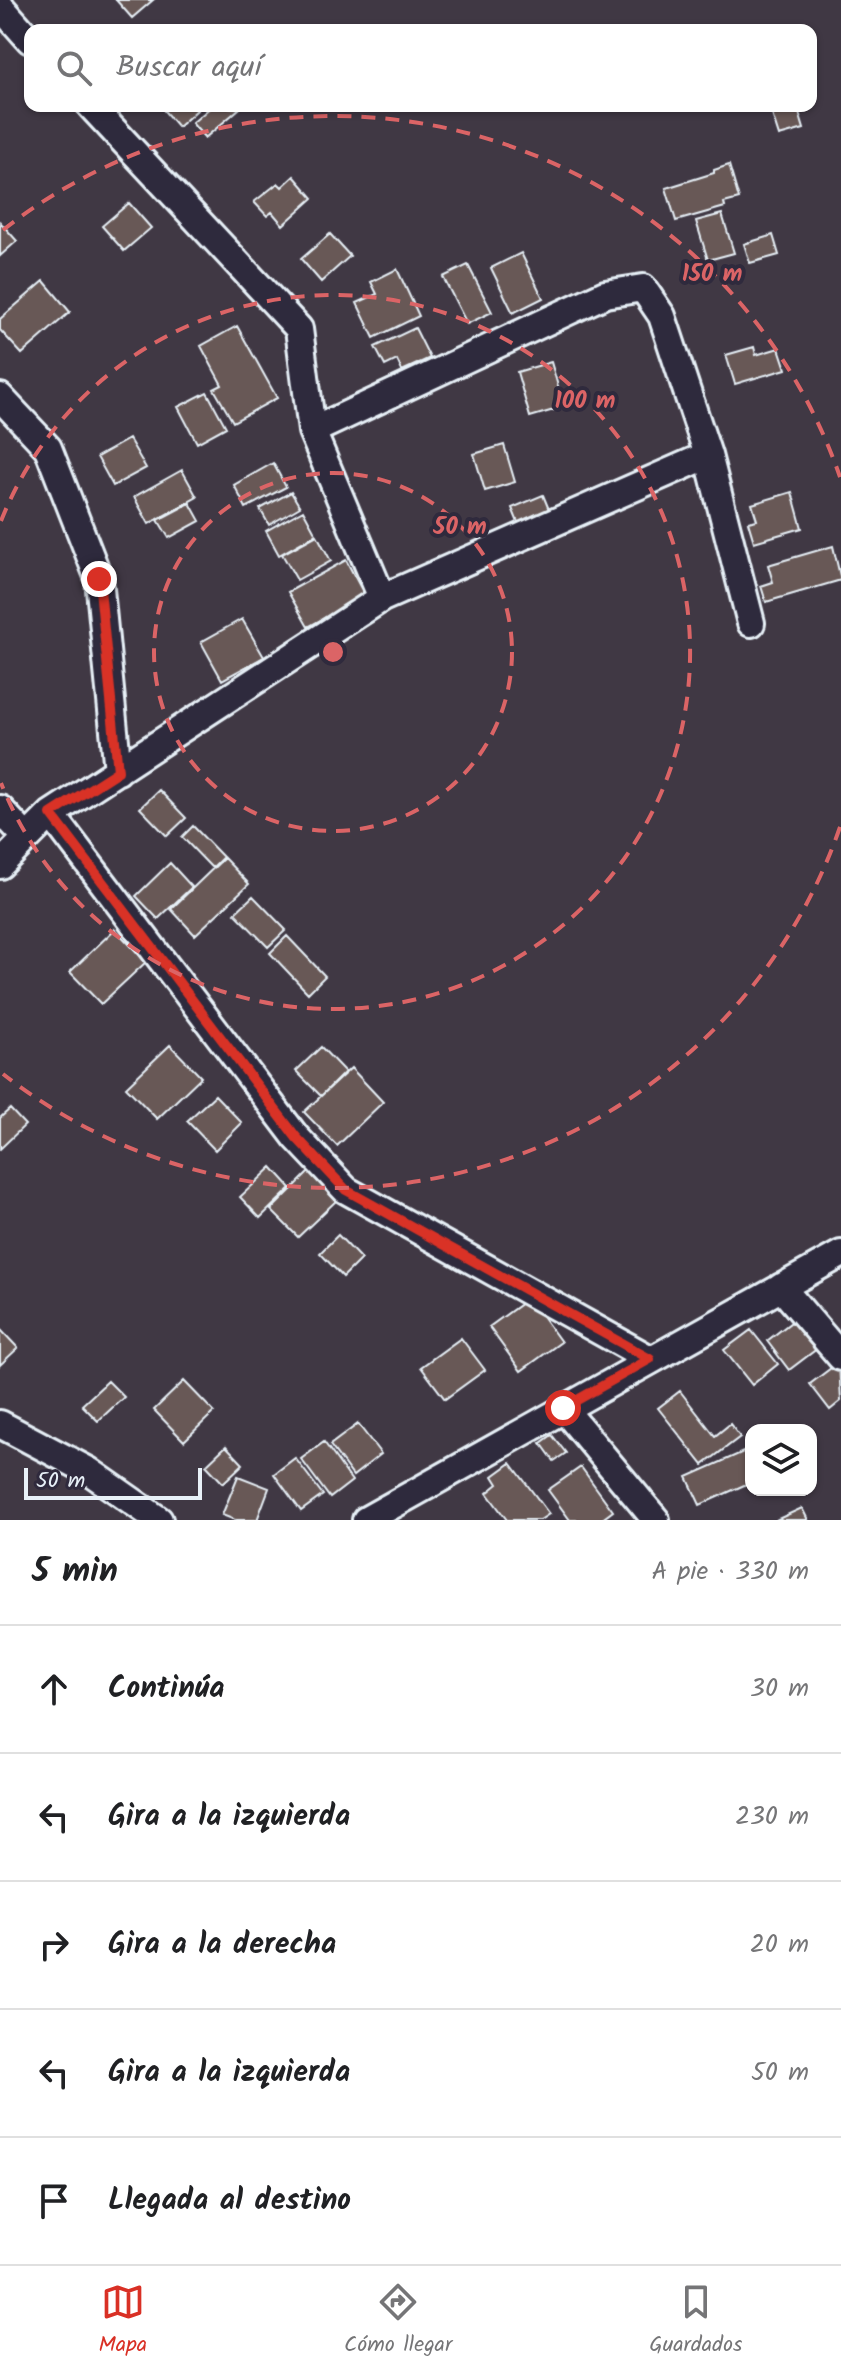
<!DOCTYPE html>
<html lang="es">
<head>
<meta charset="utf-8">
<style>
  :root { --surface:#fff; --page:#f2f2f2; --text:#202124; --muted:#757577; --line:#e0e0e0; --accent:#d93025 }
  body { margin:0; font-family:Kalam,sans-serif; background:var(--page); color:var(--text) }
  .controls { position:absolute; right:24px; bottom:24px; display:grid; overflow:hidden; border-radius:16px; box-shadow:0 2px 6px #0004 }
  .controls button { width:72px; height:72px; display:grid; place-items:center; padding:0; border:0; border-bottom:2px solid var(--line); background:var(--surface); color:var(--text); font:40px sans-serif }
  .scale { position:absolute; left:24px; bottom:20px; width:178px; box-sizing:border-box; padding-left:8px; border:4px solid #e8f1f8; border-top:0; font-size:22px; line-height:28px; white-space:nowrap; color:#e8f1f8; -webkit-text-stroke:6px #2f2a3d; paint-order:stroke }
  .stop { position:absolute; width:24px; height:24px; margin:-18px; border:6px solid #d93025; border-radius:50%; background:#fff }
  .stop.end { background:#d93025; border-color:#fff; box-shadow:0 2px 8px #0008 }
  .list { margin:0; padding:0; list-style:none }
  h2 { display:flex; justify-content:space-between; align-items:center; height:104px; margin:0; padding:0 32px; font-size:34px }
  h2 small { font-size:26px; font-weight:400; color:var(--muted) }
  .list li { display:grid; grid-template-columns:52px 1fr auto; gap:24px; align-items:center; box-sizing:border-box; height:128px; padding:0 32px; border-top:2px solid var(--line) }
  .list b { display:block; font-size:30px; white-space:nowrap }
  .list em { font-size:26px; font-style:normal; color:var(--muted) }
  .icon { flex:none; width:44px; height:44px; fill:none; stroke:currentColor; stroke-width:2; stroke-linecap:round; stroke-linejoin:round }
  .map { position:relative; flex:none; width:841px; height:1520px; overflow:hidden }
  .search { position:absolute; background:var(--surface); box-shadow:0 2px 6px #0004; left:24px; right:24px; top:24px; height:88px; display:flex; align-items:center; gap:20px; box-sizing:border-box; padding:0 28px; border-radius:16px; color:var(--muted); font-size:30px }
  .sheet { height:744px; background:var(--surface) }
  nav { display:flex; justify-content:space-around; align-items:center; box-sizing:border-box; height:112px; border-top:2px solid var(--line); background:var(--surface); font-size:22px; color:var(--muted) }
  nav a { display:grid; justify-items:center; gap:4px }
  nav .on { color:var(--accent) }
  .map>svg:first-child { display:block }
  .building { fill:#685856; stroke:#e8f1f8; stroke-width:2 }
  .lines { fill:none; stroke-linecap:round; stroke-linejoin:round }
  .street-casing { stroke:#e8f1f8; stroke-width:32 }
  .street { stroke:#2f2a3d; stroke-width:26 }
  .route { stroke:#d93025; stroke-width:10 }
  .ring { fill:none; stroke:#db6466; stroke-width:4; stroke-dasharray:14 10 }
  .centre { fill:#db6466; stroke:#2f2a3d; stroke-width:4 }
  .ring-label { font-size:24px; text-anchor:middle; font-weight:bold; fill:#db6466; stroke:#2f2a3d; stroke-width:8; stroke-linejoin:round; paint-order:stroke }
</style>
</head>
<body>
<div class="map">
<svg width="841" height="1520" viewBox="0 0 841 1520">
  <rect width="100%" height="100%" fill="#403844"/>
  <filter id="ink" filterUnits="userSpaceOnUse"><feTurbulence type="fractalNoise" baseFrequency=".0125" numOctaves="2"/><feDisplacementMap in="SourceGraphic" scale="16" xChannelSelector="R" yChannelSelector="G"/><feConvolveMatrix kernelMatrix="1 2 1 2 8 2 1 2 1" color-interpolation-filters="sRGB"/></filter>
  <g filter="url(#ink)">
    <path class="building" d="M116 0H153L132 18Z
      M160 106H194L197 110 178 127Z
      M212 106 240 108 205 138 192 123Z
      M775 106H797L804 129 779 136 770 108Z
      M729 165 739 199 724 203 725 207 676 221 666 188 714 173V170Z
      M294 176 313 198 283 225 272 212 267 216 254 202 278 183 282 187Z
      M129 203 151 228 124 251 102 226Z
      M722 214 734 253 708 260 696 221Z
      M0 222 17 241 0 256Z
      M330 234 350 256 321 282 301 259Z
      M773 235 779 255 750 263 744 244Z
      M521 253 543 298 513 313 491 268Z
      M468 265 492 312 467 324 443 277Z
      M397 269 419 316 374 338 357 303 377 294 371 282Z
      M44 281 70 312 22 354 0 330V319Z
      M237 326 277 398 233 422 214 389 222 385 201 346Z
      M415 328 430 358 402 371 397 360 385 366 375 347Z
      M754 347 756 355 779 348 786 369 735 384 726 355Z
      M551 362 564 407 530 417 517 372Z
      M207 392 226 427 197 443 178 407Z
      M129 439 146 468 113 486 97 457Z
      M504 445 515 482 485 491 474 454Z
      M273 463 286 487 246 508 234 485Z
      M182 470 197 497 149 524 134 497Z
      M291 492 300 507 269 525 260 509Z
      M792 492 802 528 754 542 748 522 757 520 752 504Z
      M543 495 550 512 519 525 512 508Z
      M190 503 200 521 169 538 158 520Z
      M303 510 316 534 279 555 266 531Z
      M317 535 331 561 297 580 282 554Z
      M833 546 841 580 766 602 761 586 773 582 768 565Z
      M346 560 365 596 308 627 288 592Z
      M242 619 264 657 222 680 201 642Z
      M159 790 186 818 167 836 140 808Z
      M193 826 223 857 212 868 182 837Z
      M224 858 249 884 195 935 171 909Z
      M170 863 192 887 158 919 136 896Z
      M253 896 286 930 268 947 235 913Z
      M115 929 146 962 101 1004 70 972Z
      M287 936 325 976 308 993 270 953Z
      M170 1045 201 1077 157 1119 126 1087Z
      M321 1047 345 1072 321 1096 296 1071Z
      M351 1068 383 1102 337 1146 304 1112Z
      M215 1095 242 1123 215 1150 187 1121Z
      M10 1109 25 1125 0 1149V1118Z
      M272 1167 291 1188 260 1218 240 1197Z
      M310 1171 337 1200 298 1237 271 1210Z
      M338 1235 361 1259 343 1277 320 1253Z
      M529 1298 561 1342 521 1371 489 1327Z
      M799 1316 822 1345 789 1370 767 1341Z
      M0 1329 18 1348 0 1365Z
      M751 1330 778 1364 752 1385 724 1350Z
      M461 1338 485 1370 445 1399 421 1367Z
      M839 1362 841 1401 830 1410 810 1384Z
      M108 1381 124 1397 98 1421 82 1405Z
      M184 1381 214 1412 184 1441 154 1410Z
      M680 1391 715 1436 730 1424 740 1437 703 1465 658 1408Z
      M358 1424 381 1454 353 1476 330 1445Z
      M552 1435 566 1453 554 1461 541 1443Z
      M324 1442 352 1481 330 1498 301 1459Z
      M226 1446 243 1464 223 1483 206 1465Z
      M750 1449 751 1482 700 1505 687 1477Z
      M295 1458 323 1495 301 1511 274 1474Z
      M511 1463 549 1514 540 1520H507L487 1493 498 1484 493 1476Z
      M581 1467 613 1511 601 1520H570L548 1490Z
      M238 1476 269 1488 257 1520H235L222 1515Z
      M802 1508 808 1520H776Z"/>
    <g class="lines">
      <defs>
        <path id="street" d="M0 6 30 40
          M91 106 299 329 312 431 382 598
          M0 397 48 448 99 579 118 771
          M312 431 605 294 643 288 662 316 708 455 751 623
          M0 809 27 838
          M51 814 296 1137 346 1190 650 1359
          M0 865 51 814 382 598 708 455
          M781 1287 841 1357
          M563 1408 656 1520
          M0 1424 89 1471 159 1520
          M366 1520 841 1254"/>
      </defs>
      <use href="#street" class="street-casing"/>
      <use href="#street" class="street"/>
    </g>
  </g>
  <g class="lines" filter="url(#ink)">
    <path class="route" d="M99 579 118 771 51 814 296 1137 346 1190 650 1359 563 1408"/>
  </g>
  <g class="ring">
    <circle cx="333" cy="652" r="179"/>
    <path d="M1 521A357 357 0 1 1 1 783"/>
    <path d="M840 827A536 536 0 0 1 3 1074M3 230A536 536 0 0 1 840 477"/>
  </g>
  <circle cx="333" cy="652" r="12" class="centre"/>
  <g class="ring-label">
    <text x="712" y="281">150 m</text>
    <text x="585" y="408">100 m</text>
    <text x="460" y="534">50 m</text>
  </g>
</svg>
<div class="controls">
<button><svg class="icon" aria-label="layers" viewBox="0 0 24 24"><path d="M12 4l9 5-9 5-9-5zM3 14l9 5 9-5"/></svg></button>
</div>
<div class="scale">50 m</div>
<div class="stop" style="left:563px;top:1408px"></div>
<div class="stop end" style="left:99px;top:579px"></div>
<div class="search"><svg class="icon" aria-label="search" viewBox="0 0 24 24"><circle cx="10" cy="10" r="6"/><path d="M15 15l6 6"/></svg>Buscar aquí</div>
</div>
<section class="sheet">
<h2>5 min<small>A pie · 330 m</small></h2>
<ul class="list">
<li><svg class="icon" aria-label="ahead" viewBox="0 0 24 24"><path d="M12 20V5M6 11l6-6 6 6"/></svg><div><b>Continúa</b></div><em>30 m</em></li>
<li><svg class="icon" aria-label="left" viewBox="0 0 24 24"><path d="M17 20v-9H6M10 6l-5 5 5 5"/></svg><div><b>Gira a la izquierda</b></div><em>230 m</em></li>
<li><svg class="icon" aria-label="right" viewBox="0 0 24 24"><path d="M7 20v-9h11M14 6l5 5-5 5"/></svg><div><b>Gira a la derecha</b></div><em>20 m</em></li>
<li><svg class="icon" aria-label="left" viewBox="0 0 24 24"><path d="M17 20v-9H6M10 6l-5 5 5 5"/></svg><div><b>Gira a la izquierda</b></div><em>50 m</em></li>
<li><svg class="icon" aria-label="arrive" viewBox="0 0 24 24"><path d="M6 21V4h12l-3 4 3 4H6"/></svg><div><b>Llegada al destino</b></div></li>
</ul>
</section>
<nav>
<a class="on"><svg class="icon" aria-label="map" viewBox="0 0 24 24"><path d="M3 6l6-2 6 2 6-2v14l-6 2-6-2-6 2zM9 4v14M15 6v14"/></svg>Mapa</a>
<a><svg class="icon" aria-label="directions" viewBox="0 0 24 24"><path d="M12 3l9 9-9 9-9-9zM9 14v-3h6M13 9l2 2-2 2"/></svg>Cómo llegar</a>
<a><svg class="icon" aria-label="saved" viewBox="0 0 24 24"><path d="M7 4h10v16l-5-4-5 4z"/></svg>Guardados</a>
</nav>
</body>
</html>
